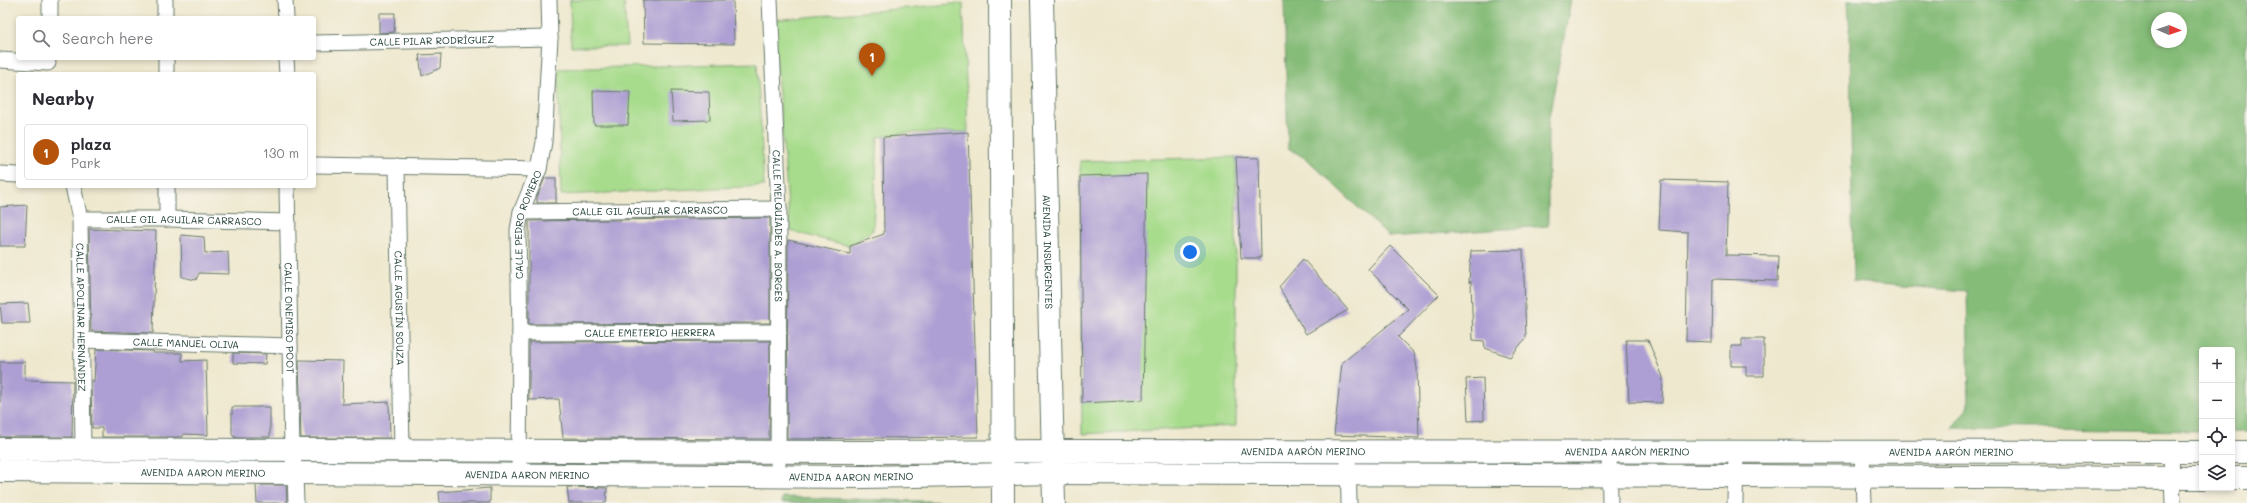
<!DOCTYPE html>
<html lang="en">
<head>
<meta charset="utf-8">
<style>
  :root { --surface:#fff; --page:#f7f7f7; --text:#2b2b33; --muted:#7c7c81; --line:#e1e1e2; --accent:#b45309 }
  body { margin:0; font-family:Mali,sans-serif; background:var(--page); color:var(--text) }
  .controls { position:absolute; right:12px; bottom:12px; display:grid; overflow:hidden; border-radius:4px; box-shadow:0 2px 6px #0003 }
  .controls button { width:36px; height:36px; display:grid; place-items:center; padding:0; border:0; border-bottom:1px solid var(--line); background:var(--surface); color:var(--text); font:20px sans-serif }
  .compass { position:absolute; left:2151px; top:12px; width:36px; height:36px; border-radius:50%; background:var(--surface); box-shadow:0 2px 6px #0003; rotate:92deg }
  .you { position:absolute; left:1190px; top:252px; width:14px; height:14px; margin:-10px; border:3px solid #fff; border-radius:50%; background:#1a73e8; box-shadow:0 0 0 6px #1a73e833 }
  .badge { display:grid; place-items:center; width:26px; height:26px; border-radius:50%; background:var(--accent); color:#fff; font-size:13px; font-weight:700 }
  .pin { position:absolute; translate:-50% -33px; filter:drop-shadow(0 1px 2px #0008) }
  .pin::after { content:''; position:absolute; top:21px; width:14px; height:12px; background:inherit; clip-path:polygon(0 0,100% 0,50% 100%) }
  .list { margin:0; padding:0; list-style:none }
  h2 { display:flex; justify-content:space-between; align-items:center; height:52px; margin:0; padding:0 16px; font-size:17px }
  h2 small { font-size:13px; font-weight:400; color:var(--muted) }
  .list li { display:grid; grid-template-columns:26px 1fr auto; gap:12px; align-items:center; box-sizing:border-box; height:56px; margin:0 8px 8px; padding:0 8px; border:1px solid var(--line); border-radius:4px }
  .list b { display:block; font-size:15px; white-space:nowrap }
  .list p { margin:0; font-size:13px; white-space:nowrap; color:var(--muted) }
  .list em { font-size:13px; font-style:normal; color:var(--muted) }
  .icon { flex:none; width:22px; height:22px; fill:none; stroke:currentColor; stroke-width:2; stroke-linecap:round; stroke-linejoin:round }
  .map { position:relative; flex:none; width:2247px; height:503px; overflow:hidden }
  .search { position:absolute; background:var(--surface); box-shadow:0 2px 6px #0003; left:16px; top:16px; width:300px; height:44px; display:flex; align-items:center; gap:10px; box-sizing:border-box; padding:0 14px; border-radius:4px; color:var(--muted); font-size:15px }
  .panel { position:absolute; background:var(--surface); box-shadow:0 2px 6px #0003; left:16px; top:72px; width:300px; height:116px; border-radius:4px }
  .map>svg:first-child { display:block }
  .green { fill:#a7dc8c; stroke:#638c60 }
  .forest { fill:#85bc78; stroke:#527c56; fill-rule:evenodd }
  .building { fill:#ad9fd3 }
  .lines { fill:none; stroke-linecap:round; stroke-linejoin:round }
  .street-casing { stroke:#67796a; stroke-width:17 }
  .secondary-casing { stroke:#67796a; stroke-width:24 }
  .primary-casing { stroke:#67796a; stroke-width:24 }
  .street { stroke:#fff; stroke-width:15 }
  .secondary { stroke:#fff; stroke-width:22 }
  .primary { stroke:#fff; stroke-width:22 }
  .labels { text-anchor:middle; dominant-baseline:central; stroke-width:3.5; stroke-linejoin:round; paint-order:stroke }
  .street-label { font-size:10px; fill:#1f3d34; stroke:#f7f3e8 }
</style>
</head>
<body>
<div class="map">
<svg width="2247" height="503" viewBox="0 0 2247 503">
  <rect width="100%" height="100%" fill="#f7f3e8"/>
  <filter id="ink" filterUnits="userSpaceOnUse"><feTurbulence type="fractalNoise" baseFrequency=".025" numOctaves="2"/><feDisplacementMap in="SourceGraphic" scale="8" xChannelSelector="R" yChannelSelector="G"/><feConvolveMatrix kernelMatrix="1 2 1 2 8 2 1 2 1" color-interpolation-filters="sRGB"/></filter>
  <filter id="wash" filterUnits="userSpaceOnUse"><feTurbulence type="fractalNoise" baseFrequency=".012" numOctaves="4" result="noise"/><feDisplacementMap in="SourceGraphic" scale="16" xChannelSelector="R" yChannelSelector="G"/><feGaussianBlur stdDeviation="0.9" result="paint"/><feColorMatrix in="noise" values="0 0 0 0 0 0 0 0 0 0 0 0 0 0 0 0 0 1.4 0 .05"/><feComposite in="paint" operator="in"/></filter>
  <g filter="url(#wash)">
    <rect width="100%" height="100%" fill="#eee8ce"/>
    <path class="green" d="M570 0H624L627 46H571Z
      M963 3 968 132 906 133 878 137 873 230 850 246 790 231 773 20Z
      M757 63 764 186 561 195 558 69Z
      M1236 157V426L1082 434 1080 161Z"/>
    <path class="forest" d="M1284 0H1571L1548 123V226L1389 237 1308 160 1288 148Z
      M1848 0H2247V432H2232V350H2202V431L1952 428 1969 406 1967 291 1853 282 1850 37ZM2157 18H2181V42H2157Z
      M782 497 956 502V503H782Z"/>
    <g id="blocks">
      <path class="building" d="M643 0H733L734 44 644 43Z
        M379 13H395L394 32 379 33Z
        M441 54 440 68 422 76 419 55Z
        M593 91 630 92 628 125H594Z
        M671 91 709 92 710 120 673 121Z
        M968 132 978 437 787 439 788 240 850 254V246L884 234 883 137Z
        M1236 157 1259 158 1261 258H1241Z
        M1147 174 1143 400 1082 403 1080 176Z
        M545 178H556V203H537V197Z
        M1661 180 1728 182 1726 255 1778 256 1777 281 1713 279 1712 342 1686 341 1688 232 1659 230Z
        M27 205 25 246H0V207Z
        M770 218V323L529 324V221Z
        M89 229 156 231 153 333 91 331Z
        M181 235 204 237 205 253 228 252 229 274 199 273 196 280 182 277Z
        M1390 246 1439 295 1398 337 1414 353 1417 368 1419 438 1334 435 1342 363 1408 309 1368 269Z
        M1523 250 1526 338 1510 357 1485 348 1484 341 1473 340 1471 281 1469 283 1471 251Z
        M1303 259 1348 310 1306 334 1279 287Z
        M28 303 30 323H2L0 304Z
        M1742 339H1764V376H1746V366H1731V346H1742Z
        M1626 340H1648L1663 377 1662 403 1629 402Z
        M770 341 769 439 563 438 559 399 529 400V342Z
        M96 349 153 351V353H182V361L206 360 208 435 183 434V437H102V428H92L91 381H94Z
        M233 353 266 354 265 364 233 363Z
        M299 360 343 361 342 404 389 402 390 438H301Z
        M0 362H25V380L73 381 72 437H0Z
        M1483 378 1484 420 1468 421 1466 379Z
        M232 407H270V437H234V435H232Z
        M256 485H286L287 503H257Z
        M567 487 607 488 606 503H569Z
        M490 488V503H440L439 492Z"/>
    </g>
  </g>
  <g filter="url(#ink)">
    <use href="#blocks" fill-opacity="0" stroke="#67796a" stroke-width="1"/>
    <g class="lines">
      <defs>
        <g id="street">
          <path d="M165 0V18"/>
          <path d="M285 0 286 18"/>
          <path id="s1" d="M770 0 779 209 778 476"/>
          <path d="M50 18V0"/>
          <path id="s2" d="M314 43 550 38"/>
          <path d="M166 58V74"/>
          <path d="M286 58 287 74"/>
          <path d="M0 60 48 63"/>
          <path d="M314 165 539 169"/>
          <path id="s3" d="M397 166 402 451"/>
          <path d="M0 174 18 175"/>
          <path id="s4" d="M73 186 80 219 83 449"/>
          <path d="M167 186V219"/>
          <path id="s5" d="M287 186 292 450 295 473 296 503"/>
          <path id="s6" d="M521 212 779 209"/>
          <path id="s7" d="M80 219H167L288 222"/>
          <path id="s8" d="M520 333 779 332"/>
          <path id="s9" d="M81 340 290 346"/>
          <path d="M1348 451 1349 503"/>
          <path d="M1609 451 1610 503"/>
          <path d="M1862 452 1864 503"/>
          <path d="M2171 452 2173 503"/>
          <path id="s10" d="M519 474 520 333 518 230 521 212 539 169 544 142 550 38 549 0"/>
          <path d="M1735 503 1736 452"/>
        </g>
        <g id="secondary">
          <path id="s11" d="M1053 451 2202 452"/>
          <path d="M2232 452H2247"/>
          <path d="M1053 473 2202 478"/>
          <path d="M2232 478H2247"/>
        </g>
        <g id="primary">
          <path d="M1000 0 1003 503"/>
          <path id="s12" d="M1042 0 1054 503"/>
          <path d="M0 449 862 452 1053 451"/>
          <path id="s13" d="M0 471 864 477 1053 473"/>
        </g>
      </defs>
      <use href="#street" class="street-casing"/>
      <use href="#secondary" class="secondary-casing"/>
      <use href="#primary" class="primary-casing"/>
      <use href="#street" class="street"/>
      <use href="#secondary" class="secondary"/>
      <use href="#primary" class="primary"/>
    </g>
  </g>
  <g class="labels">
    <g class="street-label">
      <text stroke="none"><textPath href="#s2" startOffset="118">CALLE PILAR RODRÍGUEZ</textPath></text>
      <text stroke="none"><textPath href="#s6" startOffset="129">CALLE GIL AGUILAR CARRASCO</textPath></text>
      <text stroke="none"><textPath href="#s7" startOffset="104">CALLE GIL AGUILAR CARRASCO</textPath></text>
      <text stroke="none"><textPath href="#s10" startOffset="251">CALLE PEDRO ROMERO</textPath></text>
      <text stroke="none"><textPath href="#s1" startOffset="226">CALLE MELQUÍADES A. BORGES</textPath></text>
      <text stroke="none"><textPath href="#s12" startOffset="252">AVENIDA INSURGENTES</textPath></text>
      <text stroke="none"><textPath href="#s3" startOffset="142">CALLE AGUSTÍN SOUZA</textPath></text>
      <text stroke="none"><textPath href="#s4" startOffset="132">CALLE APOLINAR HERNÁNDEZ</textPath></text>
      <text stroke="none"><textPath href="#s5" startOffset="132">CALLE ONEMISO POOT</textPath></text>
      <text stroke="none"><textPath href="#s8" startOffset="130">CALLE EMETERIO HERRERA</textPath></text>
      <text stroke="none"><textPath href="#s9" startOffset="105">CALLE MANUEL OLIVA</textPath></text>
      <text stroke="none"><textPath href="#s11" startOffset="250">AVENIDA AARÓN MERINO</textPath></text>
      <text stroke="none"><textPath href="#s11" startOffset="574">AVENIDA AARÓN MERINO</textPath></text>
      <text stroke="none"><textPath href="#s11" startOffset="898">AVENIDA AARÓN MERINO</textPath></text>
      <text stroke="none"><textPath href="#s13" startOffset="203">AVENIDA AARON MERINO</textPath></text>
      <text stroke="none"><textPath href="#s13" startOffset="527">AVENIDA AARON MERINO</textPath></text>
      <text stroke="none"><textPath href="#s13" startOffset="851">AVENIDA AARON MERINO</textPath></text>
    </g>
  </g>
</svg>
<div class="controls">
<button>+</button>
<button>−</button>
<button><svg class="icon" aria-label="locate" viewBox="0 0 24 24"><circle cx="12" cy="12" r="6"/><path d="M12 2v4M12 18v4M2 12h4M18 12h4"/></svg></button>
<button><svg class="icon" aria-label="layers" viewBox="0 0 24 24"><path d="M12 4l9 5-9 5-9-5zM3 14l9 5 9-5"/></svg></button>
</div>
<svg class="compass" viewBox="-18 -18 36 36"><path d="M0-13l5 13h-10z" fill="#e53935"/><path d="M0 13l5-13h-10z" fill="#7c7c81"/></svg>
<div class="you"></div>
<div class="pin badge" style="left:872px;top:76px">1</div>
<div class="search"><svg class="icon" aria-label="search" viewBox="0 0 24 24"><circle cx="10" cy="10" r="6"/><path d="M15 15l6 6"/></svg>Search here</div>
<section class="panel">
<h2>Nearby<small></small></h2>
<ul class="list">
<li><span class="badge">1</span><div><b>plaza</b><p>Park</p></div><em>130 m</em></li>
</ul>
</section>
</div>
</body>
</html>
